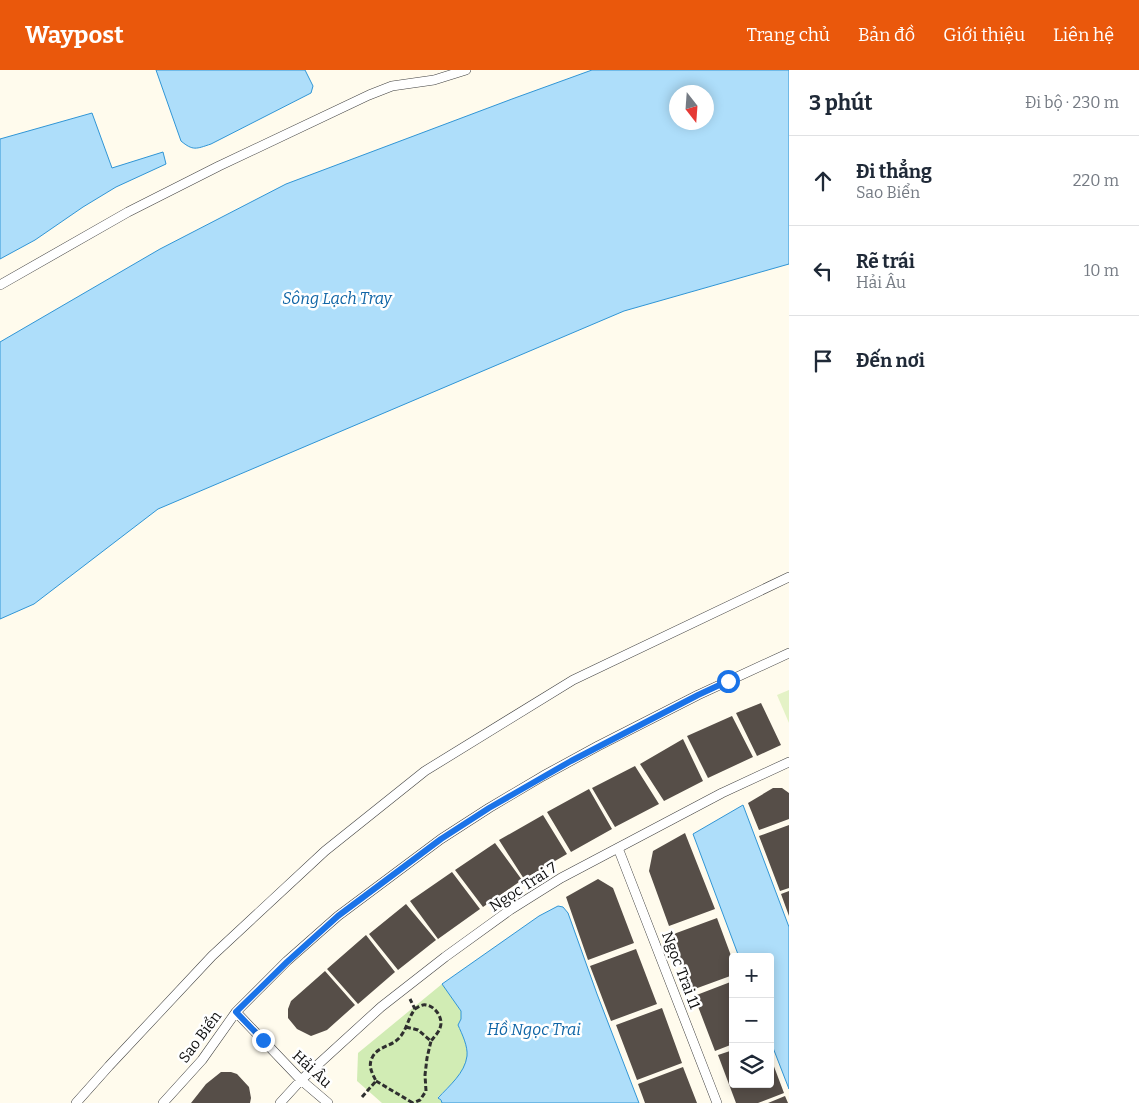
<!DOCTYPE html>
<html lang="vi">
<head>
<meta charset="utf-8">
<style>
  :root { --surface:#fff; --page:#f2f2f3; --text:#1f2937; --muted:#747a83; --line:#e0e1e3; --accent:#ea580c }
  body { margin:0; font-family:Bitter,serif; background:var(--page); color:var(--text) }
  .controls { position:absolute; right:15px; bottom:15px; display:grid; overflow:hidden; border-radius:5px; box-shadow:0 2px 12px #0003 }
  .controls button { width:45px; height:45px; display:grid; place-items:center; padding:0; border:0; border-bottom:1px solid var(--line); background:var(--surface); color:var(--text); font:25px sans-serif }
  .compass { position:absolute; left:669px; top:15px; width:45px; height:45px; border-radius:50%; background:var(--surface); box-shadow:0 2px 12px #0003; rotate:163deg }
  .stop { position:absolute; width:15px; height:15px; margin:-11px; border:4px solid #1a73e8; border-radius:50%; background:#fff }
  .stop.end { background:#1a73e8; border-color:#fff; box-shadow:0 1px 5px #0008 }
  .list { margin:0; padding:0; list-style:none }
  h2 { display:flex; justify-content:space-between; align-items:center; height:65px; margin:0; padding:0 20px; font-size:21px }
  h2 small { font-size:16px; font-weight:400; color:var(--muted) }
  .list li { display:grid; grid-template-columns:32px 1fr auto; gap:15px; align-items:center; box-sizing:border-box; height:90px; padding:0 20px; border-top:1px solid var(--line) }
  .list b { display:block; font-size:19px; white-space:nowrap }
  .list p { margin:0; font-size:16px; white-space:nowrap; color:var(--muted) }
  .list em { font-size:16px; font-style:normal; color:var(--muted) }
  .icon { flex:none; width:28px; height:28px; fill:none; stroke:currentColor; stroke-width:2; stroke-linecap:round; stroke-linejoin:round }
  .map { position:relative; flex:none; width:789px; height:1033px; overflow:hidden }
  header { display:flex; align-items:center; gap:30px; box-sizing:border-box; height:70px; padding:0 25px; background:var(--accent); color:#fff }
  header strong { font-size:24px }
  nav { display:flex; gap:28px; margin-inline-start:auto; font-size:18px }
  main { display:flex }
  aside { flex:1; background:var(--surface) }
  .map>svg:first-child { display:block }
  .green { fill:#d1ecb4 }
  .pitch { fill:#e4f2c6 }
  .water { fill:#aedefa; stroke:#3095d5; fill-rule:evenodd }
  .building { fill:#564e48 }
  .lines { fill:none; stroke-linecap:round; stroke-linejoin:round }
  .service-casing { stroke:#404040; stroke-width:10 }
  .path { stroke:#2f2f2f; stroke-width:3; stroke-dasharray:5 2.5; stroke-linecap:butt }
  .service { stroke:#fff; stroke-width:9 }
  .route { stroke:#1a73e8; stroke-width:6 }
  .labels { text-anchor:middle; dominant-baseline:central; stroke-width:5; stroke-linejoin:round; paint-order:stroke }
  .street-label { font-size:15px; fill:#0d0d0d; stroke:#fff }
  .water-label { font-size:16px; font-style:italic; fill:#0f65a6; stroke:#fff }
</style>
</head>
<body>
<header>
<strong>Waypost</strong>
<nav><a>Trang chủ</a><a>Bản đồ</a><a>Giới thiệu</a><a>Liên hệ</a></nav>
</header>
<main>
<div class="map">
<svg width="789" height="1033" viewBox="0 0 789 1033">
  <rect width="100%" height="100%" fill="#fffbed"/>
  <path class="green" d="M442 914 461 941V949L458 955C462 964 468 976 467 986 465 1003 450 1016 438 1027L442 1033H382L357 1011 358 983Z"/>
  <path class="pitch" d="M789 620V653L777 625Z"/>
  <path class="water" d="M156 0H305L313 16 311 23 211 74C196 79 193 81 181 71Z
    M592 0H789V194L624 241 158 439 34 534 0 549V272L160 179 286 114 512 29ZM676 22H706V52H676Z
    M92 43 112 98 163 82 166 94 116 117 83 137 35 170 0 189V69Z
    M743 735 789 857V1019L770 970V887H739L693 764Z
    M558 836 563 837 568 843 597 924 639 1033H442L441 1030 438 1028C449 1016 465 1003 467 986 468 976 462 964 458 955L461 949V941L442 914 539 846Z"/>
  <path class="building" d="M761 633 781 675 757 686 736 643Z
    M732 646 753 687 708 708 687 666Z
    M683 669 703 711 664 731 640 694Z
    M635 696 659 734 615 757 592 718Z
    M773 718H782L789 723V749L759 760 748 733Z
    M589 719 612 759 571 782 547 742Z
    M543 745 567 784 524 809 499 770Z
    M789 755V818L780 821 759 766Z
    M685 763 715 839 669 856 649 801 653 781Z
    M495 773 522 810 483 837 455 800Z
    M452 802 480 839 438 869 410 831Z
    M598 809 613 818 634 873 588 890 566 827Z
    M789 821V846L781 824Z
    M406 834 436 870 398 900 369 864Z
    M717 848 733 891V905L692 920 671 865Z
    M366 865 395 902 358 934 327 899Z
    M636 879 657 934 611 951 590 896Z
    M325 901 355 935 327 960 311 966 297 959 288 948V939L291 931Z
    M733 911V974L715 981 694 926Z
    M662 938 682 993 637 1010 616 955Z
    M733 980V1014H770V986L784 1023 758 1033H736L718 985Z
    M683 997 697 1033H645L638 1014Z
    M221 1002H231L237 1004 249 1017 251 1028 250 1033H191L206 1014Z
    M785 1026 788 1033H768Z"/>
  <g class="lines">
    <defs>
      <path id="service" d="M0 215 128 142 219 96 369 25 392 16 434 10 466 0
        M618 778 717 1033
        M236 942 301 1010 328 1033
        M76 1033 109 996 212 886 325 781 425 701 573 610 789 507
        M163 1033 202 990 236 942 287 891 338 846 441 769 489 738 543 706 598 676 698 625 789 583
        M280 1033 301 1010 381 937 445 887 510 840 561 808 722 723 789 692"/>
    </defs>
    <use href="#service" class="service-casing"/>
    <path class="path" d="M415 939C418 937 422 934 426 935 434 936 441 945 441 953 441 960 435 966 431 971
      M406 957 418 960 431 971 427 988 425 1005 426 1021 420 1030 413 1033
      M376 1011 413 1033
      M362 1027 376 1011C372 1003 368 996 372 988 377 976 392 977 400 967 407 959 408 948 415 939L410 929"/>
    <use href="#service" class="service"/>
  </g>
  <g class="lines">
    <path class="route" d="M263 970 236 942 287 892 338 846 441 769 489 738 571 691 698 625 728 611"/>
  </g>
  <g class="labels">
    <g class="street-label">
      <text transform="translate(523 817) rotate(-33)">Ngọc Trai 7</text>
      <text transform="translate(681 900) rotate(69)">Ngọc Trai 11</text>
      <text transform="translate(200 967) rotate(-53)">Sao Biển</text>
      <text transform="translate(312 999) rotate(43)">Hải Âu</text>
    </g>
    <g class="water-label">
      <text x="337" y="228">Sông Lạch Tray</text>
      <text x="534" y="959">Hồ Ngọc Trai</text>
    </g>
  </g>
</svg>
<div class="controls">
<button>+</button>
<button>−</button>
<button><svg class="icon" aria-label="layers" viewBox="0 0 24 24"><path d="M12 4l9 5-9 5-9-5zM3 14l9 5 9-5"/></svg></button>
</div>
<svg class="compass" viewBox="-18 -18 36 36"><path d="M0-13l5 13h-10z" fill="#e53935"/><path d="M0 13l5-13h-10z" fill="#747a83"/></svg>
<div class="stop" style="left:728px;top:611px"></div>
<div class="stop end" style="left:263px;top:970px"></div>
</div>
<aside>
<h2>3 phút<small>Đi bộ · 230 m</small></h2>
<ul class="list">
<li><svg class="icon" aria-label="ahead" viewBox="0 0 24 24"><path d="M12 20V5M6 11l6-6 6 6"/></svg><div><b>Đi thẳng</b><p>Sao Biển</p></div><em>220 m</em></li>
<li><svg class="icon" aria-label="left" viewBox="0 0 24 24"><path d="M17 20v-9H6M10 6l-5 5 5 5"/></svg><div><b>Rẽ trái</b><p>Hải Âu</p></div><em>10 m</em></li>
<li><svg class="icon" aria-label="arrive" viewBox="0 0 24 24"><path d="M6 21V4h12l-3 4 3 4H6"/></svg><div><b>Đến nơi</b></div></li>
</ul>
</aside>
</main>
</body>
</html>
